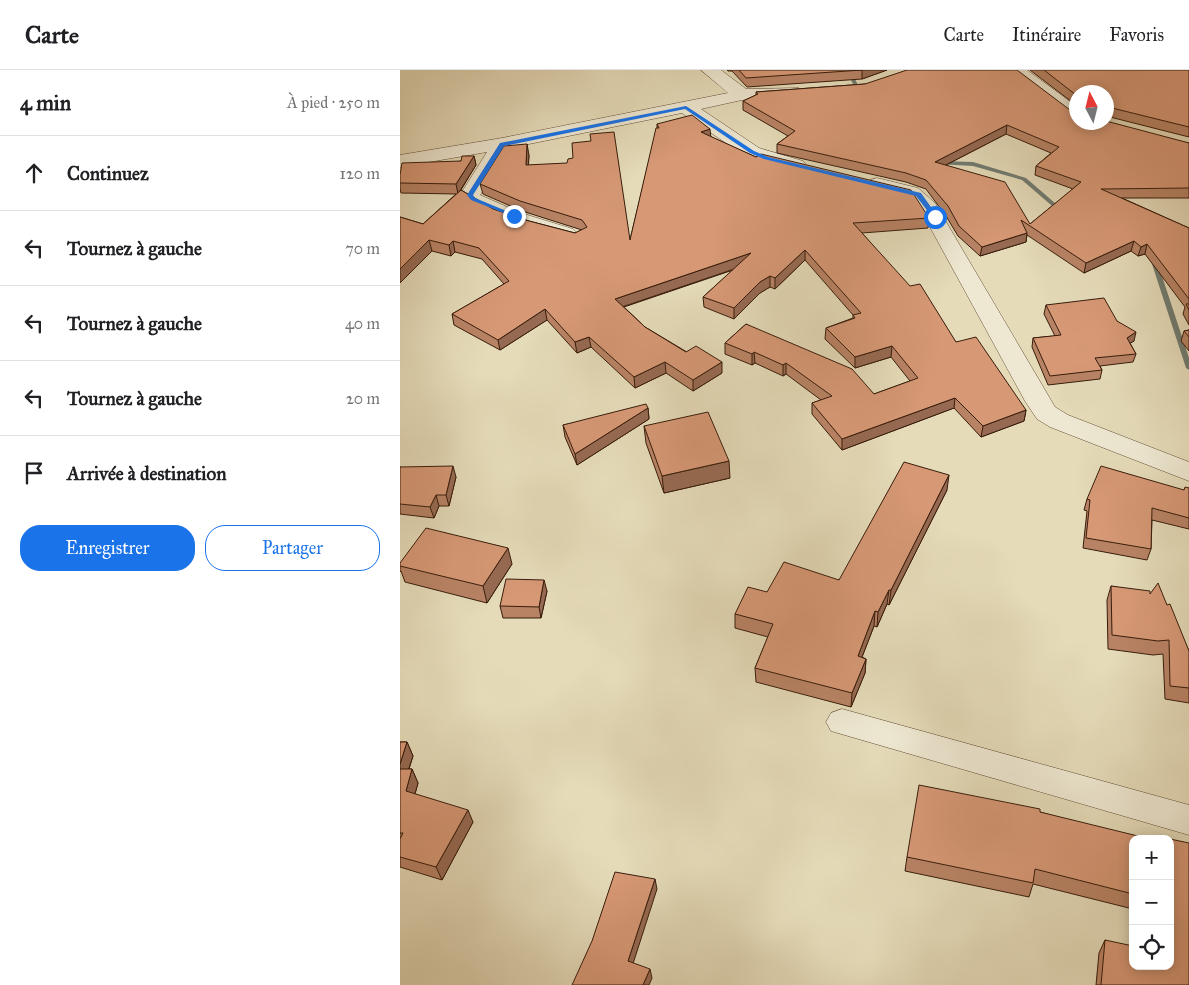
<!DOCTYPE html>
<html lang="fr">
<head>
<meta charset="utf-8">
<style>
  :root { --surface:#fff; --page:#f2f2f2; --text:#202124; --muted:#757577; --line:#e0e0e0; --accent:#1a73e8 }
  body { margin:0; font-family:"IM FELL Great Primer",serif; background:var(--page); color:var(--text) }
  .controls { position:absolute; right:15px; bottom:15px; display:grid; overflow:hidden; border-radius:10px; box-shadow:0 2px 12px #0003 }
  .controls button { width:45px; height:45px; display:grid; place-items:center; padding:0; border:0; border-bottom:1px solid var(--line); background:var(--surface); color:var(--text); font:25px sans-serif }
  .compass { position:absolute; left:669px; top:15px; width:45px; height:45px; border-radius:50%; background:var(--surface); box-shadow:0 2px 12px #0003; rotate:353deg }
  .stop { position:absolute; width:15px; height:15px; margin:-11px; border:4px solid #1a73e8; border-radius:50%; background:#fff }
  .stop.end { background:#1a73e8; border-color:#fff; box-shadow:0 1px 5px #0008 }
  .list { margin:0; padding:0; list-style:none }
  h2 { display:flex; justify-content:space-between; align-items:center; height:65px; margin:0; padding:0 20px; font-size:21px }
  h2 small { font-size:16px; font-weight:400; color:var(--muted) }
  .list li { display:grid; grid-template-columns:32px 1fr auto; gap:15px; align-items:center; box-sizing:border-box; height:75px; padding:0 20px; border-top:1px solid var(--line) }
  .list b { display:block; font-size:19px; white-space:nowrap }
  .list em { font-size:16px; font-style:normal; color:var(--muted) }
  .actions { display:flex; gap:10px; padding:15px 20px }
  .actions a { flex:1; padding:11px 0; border:1px solid var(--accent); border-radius:20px; text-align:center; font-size:18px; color:var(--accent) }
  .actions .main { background:var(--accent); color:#fff }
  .icon { flex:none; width:28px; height:28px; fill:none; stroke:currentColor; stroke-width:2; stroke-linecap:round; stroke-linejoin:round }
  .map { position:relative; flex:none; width:789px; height:915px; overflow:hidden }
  header { display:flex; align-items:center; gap:30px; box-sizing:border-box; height:70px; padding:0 25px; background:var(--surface); border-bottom:1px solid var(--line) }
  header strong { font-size:24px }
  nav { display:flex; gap:28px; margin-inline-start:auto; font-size:18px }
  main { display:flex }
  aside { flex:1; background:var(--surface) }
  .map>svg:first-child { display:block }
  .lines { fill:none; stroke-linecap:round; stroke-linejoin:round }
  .stream { fill:#717b71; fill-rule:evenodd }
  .minor-casing { stroke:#634c36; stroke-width:1 }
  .minor { fill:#eee8d2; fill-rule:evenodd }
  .wall { fill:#b88365; stroke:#381c0b; fill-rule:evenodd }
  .shaded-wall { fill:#966a52; stroke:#381c0b }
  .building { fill:#d69875; stroke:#381c0b; fill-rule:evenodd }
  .route { fill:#1a73e8 }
</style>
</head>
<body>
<header>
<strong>Carte</strong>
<nav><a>Carte</a><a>Itinéraire</a><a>Favoris</a></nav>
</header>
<main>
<aside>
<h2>4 min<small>À pied · 250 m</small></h2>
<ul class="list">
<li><svg class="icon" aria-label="ahead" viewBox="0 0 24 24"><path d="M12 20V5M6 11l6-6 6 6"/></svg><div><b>Continuez</b></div><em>120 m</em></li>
<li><svg class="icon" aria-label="left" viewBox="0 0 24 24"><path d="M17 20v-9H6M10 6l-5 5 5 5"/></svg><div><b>Tournez à gauche</b></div><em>70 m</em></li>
<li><svg class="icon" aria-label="left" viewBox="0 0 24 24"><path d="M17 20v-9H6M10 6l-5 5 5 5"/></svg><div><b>Tournez à gauche</b></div><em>40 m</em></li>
<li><svg class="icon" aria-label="left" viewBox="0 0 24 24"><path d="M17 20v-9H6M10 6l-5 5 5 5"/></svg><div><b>Tournez à gauche</b></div><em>20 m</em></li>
<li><svg class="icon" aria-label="arrive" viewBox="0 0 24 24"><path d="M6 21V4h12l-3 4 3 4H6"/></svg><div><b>Arrivée à destination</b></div></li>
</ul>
<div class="actions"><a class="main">Enregistrer</a><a>Partager</a></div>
</aside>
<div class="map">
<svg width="789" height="915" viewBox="0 0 789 915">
  <rect width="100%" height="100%" fill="#e5dbb9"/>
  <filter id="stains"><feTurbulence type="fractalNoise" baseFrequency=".004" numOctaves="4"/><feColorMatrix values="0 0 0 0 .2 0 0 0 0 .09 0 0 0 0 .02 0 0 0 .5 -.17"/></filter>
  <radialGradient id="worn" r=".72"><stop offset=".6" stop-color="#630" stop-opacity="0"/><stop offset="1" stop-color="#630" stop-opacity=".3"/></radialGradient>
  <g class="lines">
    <path class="stream" d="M442 0H447L454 7 462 23V24H458L450 8Z
      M540 91 573 92 626 108 663 140 660 142 658 141 622 110 573 96 538 94 537 93Z
      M755 192 758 194 789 288V300L786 298 752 194Z"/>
    <defs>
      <path id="minor" d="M301 0H321L346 19 399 18 402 22 399 26 393 27 342 30 301 39 359 78 403 91 406 95 403 99 396 101 345 86 282 43 109 78 80 125 121 143 173 159 177 163 173 167 166 169C141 163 74 145 60 125L87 82 0 97V85L102 68 328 23Z
        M607 0H627L676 36V49L669 48Z
        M477 108 518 118 535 133 655 337 668 345 789 392V411L650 357 637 349 625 331 525 148C508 124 496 125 470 118L467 114 470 110Z
        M442 639 789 735V765L431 661 426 652 431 643Z"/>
    </defs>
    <use href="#minor" class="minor-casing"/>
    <use href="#minor" class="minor"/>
  </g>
  <path class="wall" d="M327 0H487L462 9 347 17 332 1H328Z
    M630 0H789V67L706 46V22H676V35Z
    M465 14 789 73V128H722L789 158V255L783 244 785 237 745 184 738 186 731 181 684 203 627 165 626 172 580 186 558 166 546 146 526 119 506 112 377 83V74L388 66 343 40V31L356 25V22ZM606 64 651 83 636 96 635 105 673 119 630 154 546 95Z
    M257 54 311 67 356 87 529 148 528 158 462 163 556 272 626 340 624 351 581 367 554 338 442 380 412 344V333L421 330 386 304 383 306 355 293 352 295 325 284V273L346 254 474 324 510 311 491 287 455 298 425 269 426 258 453 248V245L405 190 375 219 370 217 360 223 334 249 304 237 303 227 333 200 224 237 245 257 322 303 293 321 266 303 235 318 191 277 177 283 147 250 100 280 54 255 52 244 104 214 82 189 55 182 51 186 32 181 0 213V147L23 154 56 124 1 123 0 118V105L61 91 74 86 76 95 61 120 93 139 129 151 175 163 182 160 122 141 83 124 80 114 129 85 128 95 230 170 257 58Z
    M646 235 717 251 734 271 730 273 736 284 733 292 700 296 702 300 700 309 648 315 632 277 633 268 655 266 644 244Z
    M789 260V281L781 271 784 261Z
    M248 338 249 349 177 395 165 367 163 355Z
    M244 356 330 408 264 423 246 373Z
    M0 397 56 407 49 436H39L34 448 0 444Z
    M789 418V459L752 450 751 479 747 490 683 478 687 441 684 440 687 429 784 420Z
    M547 420 489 535 487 534 477 557 474 556 462 587 466 589 465 603 451 637 356 612 355 598 368 567 335 558V544L367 522 439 510Z
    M0 493 112 494 87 533 5 512 1 501 0 502Z
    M711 516 750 524 767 535 789 581V633L765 629 763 584 753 585 708 579 707 530Z
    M147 521 141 548H103L100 536Z
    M0 672H7L13 686 9 699H12L18 713 15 724 73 752 42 810 0 797Z
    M640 742 733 769V839L633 814 629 827 505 801 507 787Z
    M705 870 770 896 789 915H696L699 883Z"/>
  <path class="shaded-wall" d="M462 0H487L462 9Z
    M607 55 606 64 534 101 535 92Z
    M310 59 311 69 301 62Z
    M127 74 129 85 128 105 126 95Z
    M74 86 76 95 58 124 56 114Z
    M627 163 626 172 580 186 582 177Z
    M29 170 32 181 0 213V199Z
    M53 171 55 182 51 186 49 175Z
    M734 171 731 181 684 203 686 193Z
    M747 174 745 184 738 186 741 177Z
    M405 180V190L375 219V208Z
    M351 183 352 193 216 239 215 229Z
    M370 206V217L360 223 334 249V238L360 212Z
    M145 239 147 250 100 280 98 270Z
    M736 262 734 271 724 277 727 268Z
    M189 267 191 277 177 283 175 272Z
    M492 276 491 287 455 298V287Z
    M354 282 355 293 352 295V284Z
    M265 292 266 303 235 318 234 307Z
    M322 292V303L293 321V310Z
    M386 293V304L383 306V295Z
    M555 328 554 338 442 380V369Z
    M248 338 249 349 177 395 175 384Z
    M626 340 624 351 581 367 583 356Z
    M329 391 330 408 264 423 262 406Z
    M53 396 56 407 49 436 46 425Z
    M549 405 547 420 489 535 491 520Z
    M36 425 39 436 34 448 30 437Z
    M108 478 112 494 87 533 83 516Z
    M144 510 147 521 141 548 139 537Z
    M489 520 487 534 477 557 478 542Z
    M475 541 474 556 457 600 458 586Z
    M466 589 465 603 451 637 452 623Z
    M7 672 13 686 4 713 0 703V694Z
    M12 699 18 713 12 734 6 721Z
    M68 740 73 752 42 810 36 797Z
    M255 809 257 819 231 900 228 891Z
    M250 899 252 908 249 915H243Z"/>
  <path class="building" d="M339 0H462L346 8Z
    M507 0H617L670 40 676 41V52H706V51L789 73V118L701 119 789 158V229L747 174 741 177 734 171 686 193 621 150 627 163 582 177 559 156 548 136 526 110 506 103 377 74 395 61 343 31 358 24 356 22 465 14ZM607 55 659 77 636 96 681 112 630 154 605 112 535 92Z
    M644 0H789V57L708 37 706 40V22H676V25Z
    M292 45 310 59 301 62 356 87 361 84 511 120 529 148 453 153 510 216 520 214 556 272 576 267 626 340 583 356 555 328 442 369 412 333 432 326 386 293 383 295 354 282 352 284 325 273 346 254 452 299 474 324 518 308 492 276 455 287 426 258 455 248 453 245 461 243 405 180 375 208 370 206 360 212 334 238 303 227 351 183 215 229 245 257 286 282 296 276 322 292 293 310 265 292 234 307 189 267 175 272 145 239 98 270 52 244 109 211 79 178 53 171 49 175 29 170 0 199V147L23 154 61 120 93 139 129 151 175 163 187 157 182 150 120 131 80 114 104 76 127 74 126 95 167 93 168 89 173 88 172 73 191 71 190 64 214 62 230 170 256 58H259L257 54Z
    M62 86H74L56 114 0 113V105L2 93 61 91Z
    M704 228 717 251 736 262 727 268 736 284 695 288 702 300 650 306 633 268 661 265 646 235Z
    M786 234H789V240Z
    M789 260V267L784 261Z
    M246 334 248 338 175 384 163 355Z
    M308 342 329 391 262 406 244 356Z
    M504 392 549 405 491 520H489L478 542 475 541 458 586 466 589 452 623 355 598 373 554 335 544 348 517 367 522 384 492 439 510Z
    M53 396 46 425H36L30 437 0 434V397Z
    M701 396 784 420 785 417 789 418V448L752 438 751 479 686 468 690 430 687 429Z
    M26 458 108 478 83 516 0 496V493Z
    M106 509 144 510 139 537 100 536Z
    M758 513 767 535 770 534 789 581V618L770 616 769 570 758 571 712 565 711 516 750 521V524Z
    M0 672H7L0 694Z
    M0 699H12L6 721 68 740 36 797 0 787V769L3 763H0Z
    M519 715 640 739V742L750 769H733V824L635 799 633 813 507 787Z
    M770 769 789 773V915H701L705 870 733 876V896H770Z
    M215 802 255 809 228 891 250 899 243 915H172L192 871Z"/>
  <path class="route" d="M286 36 354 81 368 87 521 123 538 147 533 148 516 126 364 89 350 83 285 39 104 76 73 125 75 128 116 145V148L71 130 67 125 100 73Z"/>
  <rect width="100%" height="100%" filter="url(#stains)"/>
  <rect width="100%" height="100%" fill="url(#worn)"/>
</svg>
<div class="controls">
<button>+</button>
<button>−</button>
<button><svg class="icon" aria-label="locate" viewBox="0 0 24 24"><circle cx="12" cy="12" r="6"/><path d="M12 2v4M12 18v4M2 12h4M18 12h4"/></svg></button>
</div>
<svg class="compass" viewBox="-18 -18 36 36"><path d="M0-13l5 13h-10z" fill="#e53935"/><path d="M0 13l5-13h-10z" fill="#757577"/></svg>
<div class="stop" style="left:535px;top:147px"></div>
<div class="stop end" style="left:114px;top:146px"></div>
</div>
</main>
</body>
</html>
